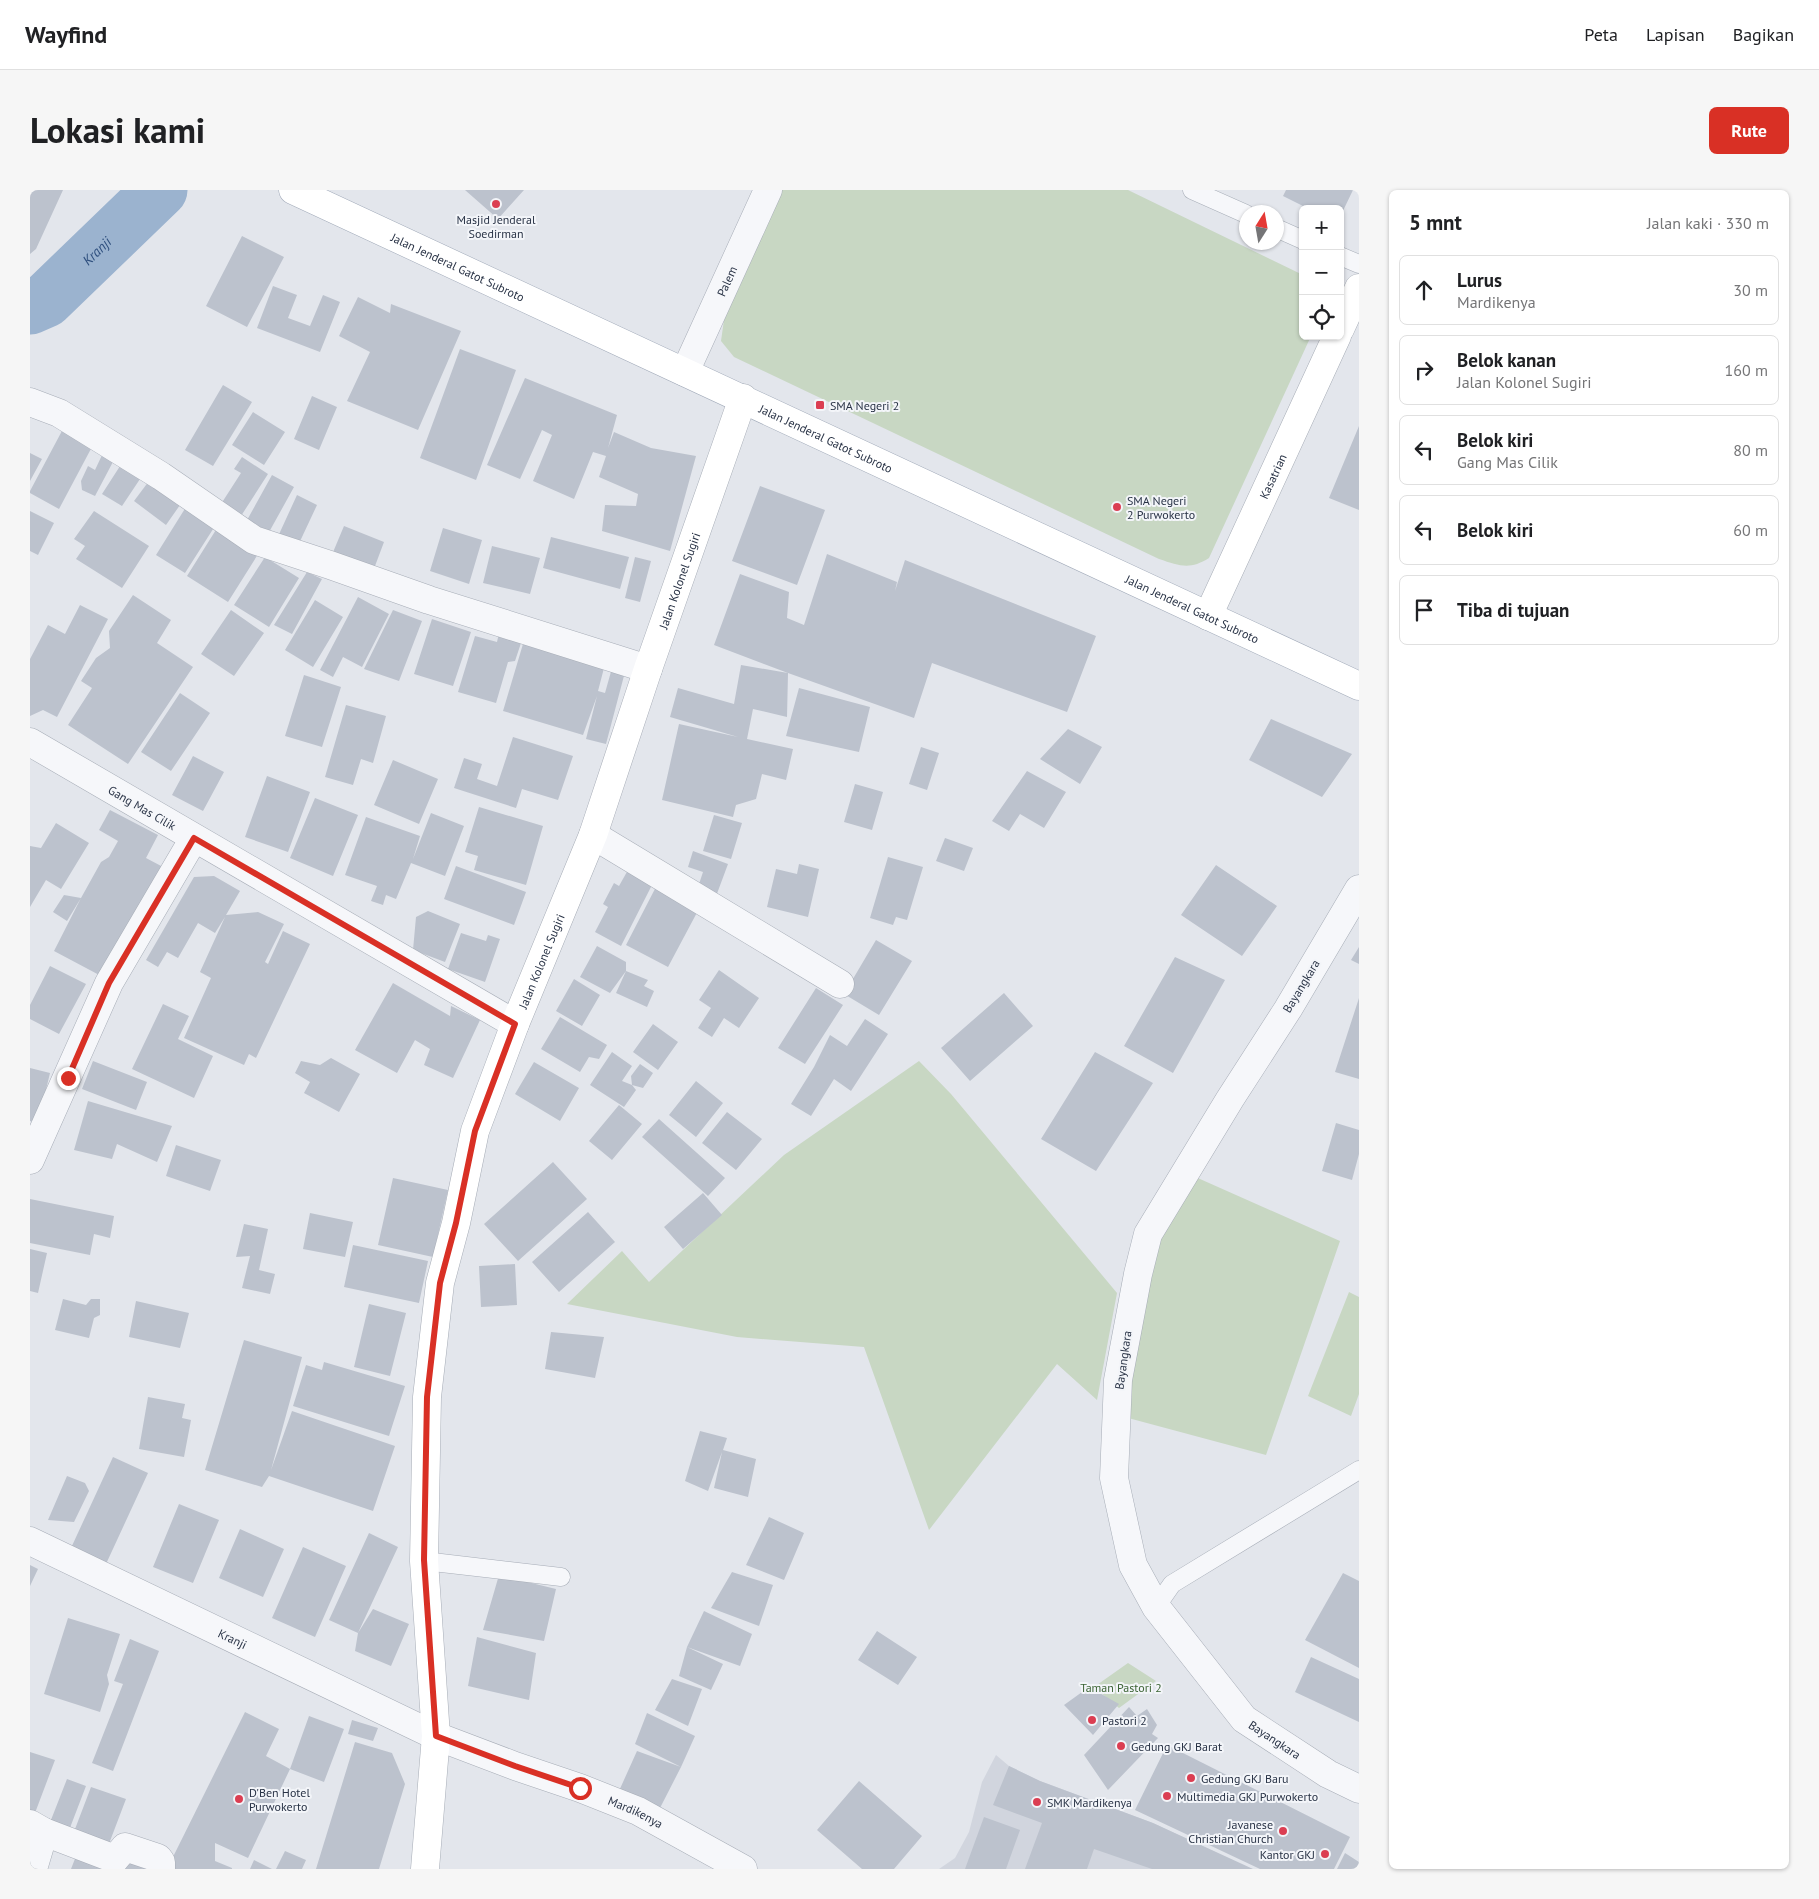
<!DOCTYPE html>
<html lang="id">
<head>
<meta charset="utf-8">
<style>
  :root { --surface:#fff; --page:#f6f6f6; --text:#202124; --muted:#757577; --line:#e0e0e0; --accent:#d93025 }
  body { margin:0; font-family:"PT Sans",sans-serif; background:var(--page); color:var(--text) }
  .controls { position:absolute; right:15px; top:15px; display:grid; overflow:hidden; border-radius:8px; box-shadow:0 1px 4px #0004 }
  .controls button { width:45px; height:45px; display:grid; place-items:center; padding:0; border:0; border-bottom:1px solid var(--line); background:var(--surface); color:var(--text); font:25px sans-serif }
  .compass { position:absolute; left:1209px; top:15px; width:45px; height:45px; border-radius:50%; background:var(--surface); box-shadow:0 1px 4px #0004; rotate:11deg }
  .stop { position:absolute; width:15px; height:15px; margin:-11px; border:4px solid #d93025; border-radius:50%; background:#fff }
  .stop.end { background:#d93025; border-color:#fff; box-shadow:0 1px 5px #0008 }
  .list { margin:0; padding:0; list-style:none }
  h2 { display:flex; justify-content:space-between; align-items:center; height:65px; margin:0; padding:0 20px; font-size:21px }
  h2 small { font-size:16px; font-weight:400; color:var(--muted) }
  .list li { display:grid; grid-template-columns:32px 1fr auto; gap:15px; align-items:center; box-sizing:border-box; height:70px; margin:0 10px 10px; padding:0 10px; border:1px solid var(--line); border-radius:8px }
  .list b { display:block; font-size:19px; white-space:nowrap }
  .list p { margin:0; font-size:16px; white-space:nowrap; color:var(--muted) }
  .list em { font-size:16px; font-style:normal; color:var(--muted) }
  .icon { flex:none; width:28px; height:28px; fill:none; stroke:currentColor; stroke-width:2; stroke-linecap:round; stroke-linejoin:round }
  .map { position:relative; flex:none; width:1329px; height:1679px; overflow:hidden; border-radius:8px }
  header { display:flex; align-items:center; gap:30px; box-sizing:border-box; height:70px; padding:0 25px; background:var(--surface); border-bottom:1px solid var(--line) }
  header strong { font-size:24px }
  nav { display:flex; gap:28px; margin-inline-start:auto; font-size:18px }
  .intro { display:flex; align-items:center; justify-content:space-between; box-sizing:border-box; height:120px; padding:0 30px }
  h1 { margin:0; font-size:35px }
  .button { padding:12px 22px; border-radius:8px; background:var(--accent); color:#fff; font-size:18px; font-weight:700 }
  main { display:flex; gap:30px; padding:0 30px }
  aside { flex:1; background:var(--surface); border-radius:8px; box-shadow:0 1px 4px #0004 }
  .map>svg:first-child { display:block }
  .built { fill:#d1d5de }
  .green { fill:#c8d7c3 }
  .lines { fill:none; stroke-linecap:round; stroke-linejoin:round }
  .river { stroke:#9bb3cf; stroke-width:55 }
  .building { fill:#bcc2cd }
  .lane-casing { stroke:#a7adb7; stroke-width:19 }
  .street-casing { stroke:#a7adb7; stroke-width:29 }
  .secondary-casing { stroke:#a7adb7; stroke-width:29 }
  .primary-casing { stroke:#a1aab9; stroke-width:29 }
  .lane { stroke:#f6f7fa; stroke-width:18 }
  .street { stroke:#f6f7fa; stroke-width:28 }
  .secondary { stroke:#fff; stroke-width:28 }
  .primary { stroke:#fff; stroke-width:28 }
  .route { stroke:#d93025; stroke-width:6 }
  .poi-dot { fill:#db3e52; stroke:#f3f5f9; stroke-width:2 }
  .labels { text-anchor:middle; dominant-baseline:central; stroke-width:4; stroke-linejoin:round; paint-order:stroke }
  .poi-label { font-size:12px; fill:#293346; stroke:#f3f5f9; text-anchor:start }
  .street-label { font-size:12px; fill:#293346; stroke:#f3f5f9 }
  .park-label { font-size:12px; fill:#3c6435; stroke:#f3f5f9 }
  .water-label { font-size:14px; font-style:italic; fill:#2f507f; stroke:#f3f5f9 }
</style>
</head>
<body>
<header>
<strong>Wayfind</strong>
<nav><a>Peta</a><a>Lapisan</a><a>Bagikan</a></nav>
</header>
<div class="intro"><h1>Lokasi kami</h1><a class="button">Rute</a></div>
<main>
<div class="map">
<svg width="1329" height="1679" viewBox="0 0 1329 1679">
  <rect width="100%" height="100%" fill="#e3e6ec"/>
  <path class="built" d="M966 1565 979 1576 1010 1591 1123 1633 1221 1679H909L925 1668 939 1642 952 1592Z"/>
  <path class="green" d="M752 0H1098L1273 85V146H1281L1179 368C1160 380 1150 376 1129 369L704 167 691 151 694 130 705 102Z
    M889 871 921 904 1087 1103 1067 1210 1027 1174 899 1340 834 1157 707 1147 537 1114 592 1061 619 1092 754 965Z
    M1161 985 1310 1051 1236 1265 1087 1225 1137 1001Z
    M1319 1102 1329 1107V1204L1321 1226 1278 1206Z
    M1098 1473 1126 1491 1089 1518 1064 1497Z"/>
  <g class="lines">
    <path class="river" id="s1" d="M0 117 16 110 130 0"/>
  </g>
  <path class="building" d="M0 0H33L6 59 0 64Z
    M435 0H494L468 29Z
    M1256 0H1323L1310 27V19H1279L1253 6Z
    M212 46 254 67 217 137 176 116Z
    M243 96 267 105 258 128 280 136 293 105 310 112 290 162 227 138Z
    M328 107 360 123 361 114 431 141 388 240 317 211 340 162 309 146Z
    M430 159 486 180 446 290 390 268Z
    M495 188 587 225 578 258 584 242 621 258 666 266 640 361 572 341 575 315 606 316 608 304 569 287 576 266 563 262 544 309 503 291 522 245 512 240 490 289 457 275Z
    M193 195 222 212 183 276 155 260Z
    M282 206 307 217 289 260 264 249Z
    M223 222 255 242 234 275 202 255Z
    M1329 236V320L1299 308Z
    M33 239 63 255 29 319 0 303V301Z
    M0 263 12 269 0 291Z
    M73 263 85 268 65 306 52 300 51 291 58 276 65 280Z
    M212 267 238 284 211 326 191 314 211 283 204 279Z
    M92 273 112 286 92 316 72 304Z
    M242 285 264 297 238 344 216 332Z
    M119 291 150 315 136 335 104 311Z
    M730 296 795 320 767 395 702 371Z
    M267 305 287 315 265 362 245 353Z
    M156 317 185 336 155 383 126 365Z
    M0 321 24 333 8 365 0 361Z
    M64 321 119 356 92 398 46 369 55 356 44 349Z
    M189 335 230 361 198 412 157 386Z
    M314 336 354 352 342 384 301 367Z
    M413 338 452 350 439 394 400 381Z
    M521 347 599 367 590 399 513 378Z
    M462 356 510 368 500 404 453 393Z
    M797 364 867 392 865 401 875 370 1066 446 1037 522 902 473 884 528 758 483 757 527 723 519 717 549 763 559 756 590 732 584 726 609 706 615 703 627 632 610 649 534 708 547 640 527 648 498 704 514 711 475 758 483 684 455 710 384 759 402 757 428 774 435Z
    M235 367 269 388 239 437 204 415Z
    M605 367 621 371 610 412 595 408Z
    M277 382 292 389 262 444 244 435Z
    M103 405 141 430 127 453 163 477 98 574 38 535 62 498 51 491 66 468 80 458 79 441Z
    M328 407 359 424 332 477 313 467 303 487 290 480Z
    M285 410 313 427 283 477 255 460Z
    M50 415 78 429 27 527 13 520 0 526V469L18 435 35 444Z
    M201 420 234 443 204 486 171 464Z
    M363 420 392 431 369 491 334 479Z
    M402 429 441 442 423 496 384 484Z
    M469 443 492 450 485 471 478 472 466 513 428 502 445 446 467 452Z
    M493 454 574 478 568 501 575 503 582 478 595 482 576 554 556 549 567 506 553 545 473 521Z
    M274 485 311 497 292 557 255 546Z
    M769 498 840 517 829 562 756 546Z
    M150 503 180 523 141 581 111 562Z
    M316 515 356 526 343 573 331 569 323 595 295 587Z
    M1241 529 1322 564 1292 607 1219 570Z
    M1038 539 1072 557 1050 594 1010 569Z
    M483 547 543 566 528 610 492 599 486 618 424 598 434 568 452 574 447 589 467 596Z
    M891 557 909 563 897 600 879 594Z
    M163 566 194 582 173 621 142 605Z
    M363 570 408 589 389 634 344 615Z
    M997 581 1036 602 1014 638 990 624 979 641 962 631Z
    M237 586 280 602 258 662 215 647Z
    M825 594 853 602 842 640 814 632Z
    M285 608 328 625 303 686 260 668Z
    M449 617 513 636 496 695 444 680 448 666 435 662Z
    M80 620 128 645 116 668 133 677 73 787 24 761 51 708 37 731 23 722 34 705 51 708 71 672 79 667 88 651 69 640Z
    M401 623 434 636 415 686 381 673 366 709 356 705 353 715 341 711 347 696 315 685 336 627 390 646 383 669Z
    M684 625 712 633 701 669 673 661Z
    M26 633 59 653 31 699 16 690 0 717V656L11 658Z
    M915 648 943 658 934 681 906 671Z
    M663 661 698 674 685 709 666 703 673 682 658 677Z
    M858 667 893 677 877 730 866 727 863 735 840 728Z
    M769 674 789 679 778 727 737 717 746 679 767 684Z
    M1186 675 1247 716 1212 766 1151 725Z
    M426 676 496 702 484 735 414 709Z
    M598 680 623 693 591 756 565 742 578 717 573 714 584 693 589 696Z
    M184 686 210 701 196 725 228 722 254 734 235 772 238 774 253 741 280 754 226 868 219 864 214 875 154 848 181 788 170 782 195 727 185 743 168 733 148 768 137 762 128 777 116 770 164 687Z
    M628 693 671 715 638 777 596 755Z
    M398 721 430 734 415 772 383 760 386 727Z
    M431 743 456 751 458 745 470 749 455 792 418 779Z
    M846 750 882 771 849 825 814 804Z
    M567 756 596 772V781L618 790 614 796 624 801 617 817 586 803 596 781 580 803 550 787Z
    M1329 757V774L1321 770Z
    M1145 767 1195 790 1143 883 1094 856Z
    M20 776 56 794 29 844 0 829V815Z
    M689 780 729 808 709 838 694 828 682 847 668 838 681 818 669 810Z
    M544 789 570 805 552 836 526 821Z
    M363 793 420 826 421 816 450 830 423 888 394 875 400 859 385 850 367 883 325 860Z
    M786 798 813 815 775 874 748 858Z
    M974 803 1003 836 940 891 911 858Z
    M1329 808V889L1305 882Z
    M133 814 159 826 148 849 183 866 164 908 102 879Z
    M530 827 577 855 569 869 559 867 550 882 511 859Z
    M835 829 858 844 821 901 804 889 781 926 761 914 784 877 800 845 817 856Z
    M623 834 648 852 628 880 603 862Z
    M582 862 602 876 592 891 602 895 606 900 594 917 560 895Z
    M1065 862 1123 893 1066 981 1011 949Z
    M301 868 330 884 309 922 274 903 280 892 265 883 271 871 290 875Z
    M63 871 117 892 106 920 52 899Z
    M504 872 549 898 530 931 485 904Z
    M610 874 623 883 613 898 602 895 601 886Z
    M0 878 20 883 8 933 0 931Z
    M666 891 693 913 666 947 639 925Z
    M58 911 142 936 127 972 87 954 82 969 44 960Z
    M589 915 612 934 582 970 559 951Z
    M697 922 732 949 706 980 672 953Z
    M629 929 695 988 678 1006 612 947Z
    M1306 933 1329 940V964L1322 990 1292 981Z
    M146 955 191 970 180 1001 136 986Z
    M523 972 557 1009 488 1071 454 1034Z
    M363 988 418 1000 403 1067 348 1055Z
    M673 1003 692 1025 653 1059 634 1037Z
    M0 1009 84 1026 80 1048 64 1044 60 1065 0 1053Z
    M558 1022 585 1052 529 1102 502 1072Z
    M280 1023 323 1032 315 1067 273 1059Z
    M214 1034 238 1039 229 1080 245 1084 240 1104 212 1098 220 1066 206 1067Z
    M323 1055 398 1071 389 1113 314 1097Z
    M0 1059 17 1063 8 1103 0 1101Z
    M485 1074 487 1115 451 1117 449 1076Z
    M33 1109 56 1115 61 1109H70V1125L64 1128 59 1148 25 1140Z
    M106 1111 159 1123 150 1158 99 1147Z
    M339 1114 376 1123 360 1186 324 1177Z
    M521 1142 574 1147 565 1188 515 1179Z
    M214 1150 272 1167 241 1280 262 1221 365 1256 343 1321 239 1286 232 1297 175 1280Z
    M294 1172 375 1196 359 1246 263 1216 276 1175 292 1180Z
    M118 1207 155 1214 152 1228 161 1230 154 1267 109 1259Z
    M670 1241 697 1248 693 1260 726 1269 718 1307 684 1298 692 1262 678 1301 655 1291Z
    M83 1267 118 1283 76 1374 41 1358Z
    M37 1286 55 1293 59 1301 44 1332 18 1330Z
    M149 1314 189 1330 163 1393 123 1377Z
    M739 1327 774 1343 754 1390 716 1375Z
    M210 1339 254 1359 233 1407 189 1388Z
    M339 1343 368 1357 328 1443 299 1430Z
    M273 1357 316 1376 285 1447 242 1428Z
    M0 1375 8 1379 0 1396Z
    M702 1382 743 1395 729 1436 681 1418Z
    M1313 1383 1329 1391V1478L1275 1450Z
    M469 1385 526 1399 514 1451 453 1440Z
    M343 1419 379 1434 361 1476 325 1461 328 1443Z
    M674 1421 722 1444 710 1476 657 1457Z
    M38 1428 90 1444 77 1485 79 1494 70 1522 14 1504Z
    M847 1441 887 1467 868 1495 828 1470Z
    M447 1447 506 1463 499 1510 438 1496Z
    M100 1449 129 1461 83 1581 62 1573 93 1494 84 1491Z
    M657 1457 693 1474 681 1500 649 1486Z
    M1281 1467 1329 1489V1532L1265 1502Z
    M642 1489 672 1499 658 1536 625 1520Z
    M1059 1497 1089 1514 1063 1545 1034 1515Z
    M1099 1517 1107 1526 1117 1519 1127 1535 1122 1544 1128 1548 1078 1600 1054 1565Z
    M215 1522 249 1539 236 1566 260 1579 218 1668 185 1653V1671L202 1678V1679H137Z
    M617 1523 665 1546 651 1577 605 1554Z
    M279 1526 314 1539 294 1592 260 1579Z
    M322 1530 348 1538 343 1551 318 1544Z
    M325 1552 362 1563 375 1594 349 1679H286Z
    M1137 1555 1320 1647 1304 1679H1230L1105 1620Z
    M607 1561 651 1577 630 1618 589 1601Z
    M0 1562 25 1570 5 1623 0 1621Z
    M979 1576 1010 1591 1123 1633 1223 1679H1122L1064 1659 1057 1679H995L1012 1633 963 1615Z
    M37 1589 56 1596 38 1643 19 1635Z
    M829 1591 892 1646 864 1679H832L787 1640Z
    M61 1597 96 1609 77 1659 42 1647Z
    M954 1627 990 1640 976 1679H935Z
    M96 1660 118 1679H91Z
    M48 1661 85 1679H41Z
    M255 1661 276 1670 272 1679H246Z
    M1315 1663 1329 1672V1679H1307Z
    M224 1670 242 1679H220Z"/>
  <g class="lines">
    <defs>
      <path id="lane" d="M1162 0 1216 24
        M1246 38 1273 50
        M1310 66 1329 74
        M394 1371 531 1387
        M1126 1417 1142 1394 1329 1280"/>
      <g id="street">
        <path id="s2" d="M655 182 738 0"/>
        <path d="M0 212 29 223 131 286 224 350 300 375 399 410 618 479"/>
        <path id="s3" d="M0 552 485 834"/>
        <path d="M563 645 810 794"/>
        <path id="s4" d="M1329 699 1258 819 1200 909 1118 1044 1108 1084 1088 1190 1084 1288 1103 1375 1126 1417 1214 1529 1298 1584 1329 1599"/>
        <path d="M0 970 79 793 164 648"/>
        <path id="s5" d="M0 1351 406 1546 485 1576 550 1598 608 1621 713 1679"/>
        <path d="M0 1634 14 1642 3 1679"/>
        <path d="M14 1642 85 1669 95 1657 128 1668 131 1672V1679"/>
      </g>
      <g id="secondary">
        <path d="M1310 139 1329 98"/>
        <path id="s6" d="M1178 426 1307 146"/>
        <path id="s7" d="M395 1679 406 1546 394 1371 397 1207 410 1093 426 1033 445 941 485 834 563 645 618 479 713 208"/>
      </g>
      <g id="primary">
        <path id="s8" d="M263 0 1329 496"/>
      </g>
    </defs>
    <use href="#lane" class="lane-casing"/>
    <use href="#street" class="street-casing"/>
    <use href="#secondary" class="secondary-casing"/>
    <use href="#primary" class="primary-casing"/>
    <use href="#lane" class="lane"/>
    <use href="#street" class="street"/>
    <use href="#secondary" class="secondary"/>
    <use href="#primary" class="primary"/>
  </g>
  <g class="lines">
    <path class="route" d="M38 888 79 793 164 648 485 834 445 941 426 1033 410 1093 397 1207 394 1370 406 1546 485 1576 550 1598"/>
  </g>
  <g class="poi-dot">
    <circle cx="466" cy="14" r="5"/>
    <rect x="785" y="210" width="10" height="10" rx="2.5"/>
    <circle cx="1087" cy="317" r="5"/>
    <circle cx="1062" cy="1530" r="5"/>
    <circle cx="1091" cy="1556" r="5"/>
    <circle cx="1161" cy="1588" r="5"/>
    <circle cx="1137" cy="1606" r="5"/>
    <circle cx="209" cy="1609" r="5"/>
    <circle cx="1007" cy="1612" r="5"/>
    <circle cx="1253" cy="1641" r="5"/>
    <circle cx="1295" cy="1664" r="5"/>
  </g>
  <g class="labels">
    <g class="poi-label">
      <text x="466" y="29" text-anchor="middle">Masjid Jenderal<tspan x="466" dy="14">Soedirman</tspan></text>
      <text x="800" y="215">SMA Negeri 2</text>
      <text x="1097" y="310">SMA Negeri<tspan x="1097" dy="14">2 Purwokerto</tspan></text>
      <text x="1072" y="1530">Pastori 2</text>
      <text x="1101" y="1556">Gedung GKJ Barat</text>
      <text x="1171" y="1588">Gedung GKJ Baru</text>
      <text x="219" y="1602">D'Ben Hotel<tspan x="219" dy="14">Purwokerto</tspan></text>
      <text x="1147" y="1606">Multimedia GKJ Purwokerto</text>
      <text x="1017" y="1612">SMK Mardikenya</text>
      <text x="1243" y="1634" text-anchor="end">Javanese<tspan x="1243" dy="14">Christian Church</tspan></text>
      <text x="1285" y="1664" text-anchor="end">Kantor GKJ</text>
    </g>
    <g class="street-label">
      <text stroke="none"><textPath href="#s8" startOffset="182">Jalan Jenderal Gatot Subroto</textPath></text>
      <text stroke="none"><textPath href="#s2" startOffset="100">Palem</textPath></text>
      <text stroke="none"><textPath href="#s8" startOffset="588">Jalan Jenderal Gatot Subroto</textPath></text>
      <text stroke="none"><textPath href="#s6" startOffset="154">Kasatrian</textPath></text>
      <text stroke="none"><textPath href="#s7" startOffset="1331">Jalan Kolonel Sugiri</textPath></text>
      <text stroke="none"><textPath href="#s8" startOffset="992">Jalan Jenderal Gatot Subroto</textPath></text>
      <text stroke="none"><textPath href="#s3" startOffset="130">Gang Mas Cilik</textPath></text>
      <text stroke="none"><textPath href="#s7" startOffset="926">Jalan Kolonel Sugiri</textPath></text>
      <text transform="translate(1271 796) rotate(-59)">Bayangkara</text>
      <text transform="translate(1093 1170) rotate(-82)">Bayangkara</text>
      <text stroke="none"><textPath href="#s5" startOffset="225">Kranji</textPath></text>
      <text stroke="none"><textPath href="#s4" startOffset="968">Bayangkara</textPath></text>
      <text stroke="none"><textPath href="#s5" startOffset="664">Mardikenya</textPath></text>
    </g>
    <g class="park-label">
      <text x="1091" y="1497">Taman Pastori 2</text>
    </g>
    <g class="water-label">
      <text stroke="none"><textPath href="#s1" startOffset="88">Kranji</textPath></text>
    </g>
  </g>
</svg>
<div class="controls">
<button>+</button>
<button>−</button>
<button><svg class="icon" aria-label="locate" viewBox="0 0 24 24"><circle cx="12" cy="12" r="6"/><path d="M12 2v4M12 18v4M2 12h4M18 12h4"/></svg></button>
</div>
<svg class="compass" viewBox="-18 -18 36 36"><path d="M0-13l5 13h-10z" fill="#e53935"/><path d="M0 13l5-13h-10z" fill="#757577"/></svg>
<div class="stop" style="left:550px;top:1598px"></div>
<div class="stop end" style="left:38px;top:888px"></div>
</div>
<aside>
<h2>5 mnt<small>Jalan kaki · 330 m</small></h2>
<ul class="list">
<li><svg class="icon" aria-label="ahead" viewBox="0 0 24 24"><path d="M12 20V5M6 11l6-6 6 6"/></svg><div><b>Lurus</b><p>Mardikenya</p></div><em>30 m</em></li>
<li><svg class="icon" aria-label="right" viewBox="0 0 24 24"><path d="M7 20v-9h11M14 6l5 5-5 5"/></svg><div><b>Belok kanan</b><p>Jalan Kolonel Sugiri</p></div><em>160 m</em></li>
<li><svg class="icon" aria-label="left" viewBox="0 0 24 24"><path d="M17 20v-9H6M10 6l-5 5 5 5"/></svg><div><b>Belok kiri</b><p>Gang Mas Cilik</p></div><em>80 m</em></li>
<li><svg class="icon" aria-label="left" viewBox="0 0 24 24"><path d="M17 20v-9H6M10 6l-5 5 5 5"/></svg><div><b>Belok kiri</b></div><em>60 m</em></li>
<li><svg class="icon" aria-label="arrive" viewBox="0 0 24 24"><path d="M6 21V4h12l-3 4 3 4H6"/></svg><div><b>Tiba di tujuan</b></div></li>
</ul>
</aside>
</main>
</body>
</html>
